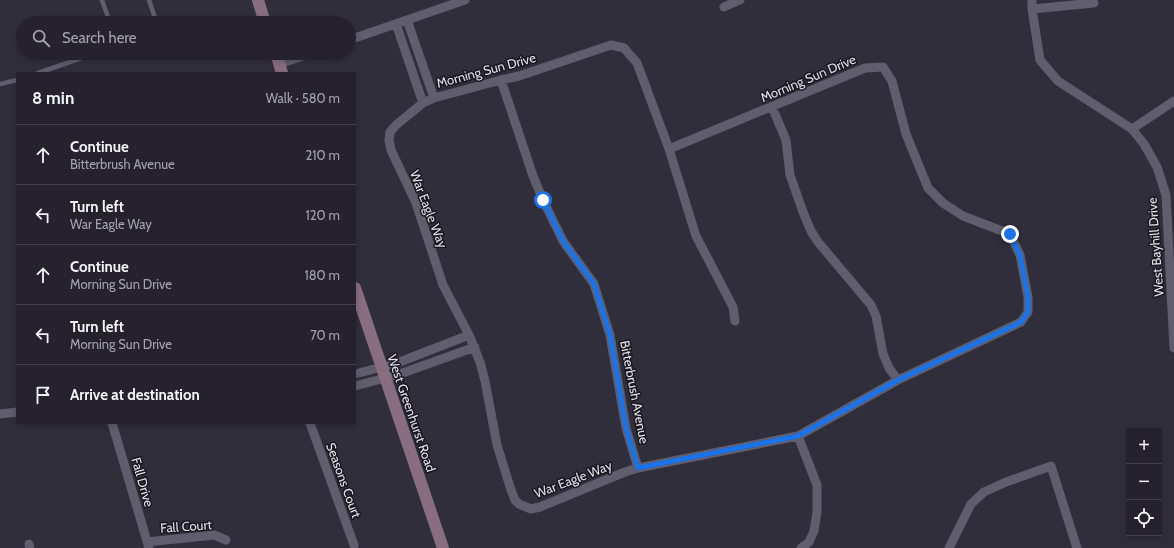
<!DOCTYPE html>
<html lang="en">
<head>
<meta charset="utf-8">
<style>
  :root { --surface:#25222d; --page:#312f39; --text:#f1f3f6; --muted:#a3a4aa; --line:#423f49 }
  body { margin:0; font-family:Cabin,sans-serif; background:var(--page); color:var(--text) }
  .controls { position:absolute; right:12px; bottom:12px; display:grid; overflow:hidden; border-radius:0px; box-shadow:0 2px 6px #0003 }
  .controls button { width:36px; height:36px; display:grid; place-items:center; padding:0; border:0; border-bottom:1px solid var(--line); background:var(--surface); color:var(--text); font:20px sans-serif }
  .stop { position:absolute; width:12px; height:12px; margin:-9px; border:3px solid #1a73e8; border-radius:50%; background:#fff }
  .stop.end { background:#1a73e8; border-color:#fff; box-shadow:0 1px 4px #0008 }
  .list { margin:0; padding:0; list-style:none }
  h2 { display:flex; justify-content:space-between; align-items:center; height:52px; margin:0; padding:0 16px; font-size:17px }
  h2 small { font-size:13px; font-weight:400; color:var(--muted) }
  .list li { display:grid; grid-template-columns:26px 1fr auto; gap:12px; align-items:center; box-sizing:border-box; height:60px; padding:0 16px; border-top:1px solid var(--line) }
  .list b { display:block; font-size:15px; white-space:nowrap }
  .list p { margin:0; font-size:13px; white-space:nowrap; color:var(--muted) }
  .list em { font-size:13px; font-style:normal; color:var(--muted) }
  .icon { flex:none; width:22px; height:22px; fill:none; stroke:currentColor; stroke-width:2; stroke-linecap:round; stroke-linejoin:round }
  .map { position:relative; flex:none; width:1174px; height:548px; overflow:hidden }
  .search { position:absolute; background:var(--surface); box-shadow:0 2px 6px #0003; left:16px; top:16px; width:340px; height:44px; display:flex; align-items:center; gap:10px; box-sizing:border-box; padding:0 14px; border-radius:22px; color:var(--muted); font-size:15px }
  .panel { position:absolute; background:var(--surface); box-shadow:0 2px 6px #0003; left:16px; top:72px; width:340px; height:352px; border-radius:0px }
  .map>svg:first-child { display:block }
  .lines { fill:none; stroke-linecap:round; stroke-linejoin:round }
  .lane { stroke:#605d6d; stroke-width:4.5 }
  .street { stroke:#605d6d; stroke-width:9 }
  .secondary { stroke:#886e7f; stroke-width:12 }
  .route { stroke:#1a73e8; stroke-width:5 }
  .labels { text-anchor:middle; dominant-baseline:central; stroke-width:3; stroke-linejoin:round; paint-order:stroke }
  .street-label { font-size:13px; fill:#e2e0e9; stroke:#18171e }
</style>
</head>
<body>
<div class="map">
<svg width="1174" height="548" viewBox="0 0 1174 548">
  <rect width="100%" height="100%" fill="#312e3c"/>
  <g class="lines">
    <path class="lane" d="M102 0 110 23
      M149 0 155 18
      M38 73 96 53
      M0 84 17 80"/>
    <path class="street" d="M1032 0V9L1040 60 1058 81 1132 129 1144 144 1157 167 1166 195 1174 348
      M724 7 740 0
      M1032 9 1094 3
      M407 20 434 98
      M396 24 423 103
      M349 40 465 0
      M279 64 312 53
      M501 80 533 176 543 200 563 241 594 284 610 335 626 428 638 468
      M772 107 786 140 790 175 803 212 811 231 818 242 871 305 876 316 883 354 889 368 898 380
      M1132 129 1174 101
      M669 149 696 236 733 307 735 321
      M355 374 397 363 469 335
      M355 386 400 374 475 347
      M0 414 17 412
      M112 423 149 548
      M310 423 354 545
      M798 436 638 468 625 472 540 507 531 509 519 504 515 500 511 490 497 445 485 381 480 362 469 335 443 285 416 203 391 150 389 140 390 132 396 125 423 103 434 98 501 80 519 76 611 45 624 48 637 63 669 149 865 68 883 67 892 81 906 134 928 188 943 203 963 216 1010 234 1020 255 1028 297V312L1021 322 898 380 798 436 817 485V512L814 531 809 542 801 548
      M147 542 214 535 226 540
      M29 544 30 548
      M949 548 971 504 984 492 1006 482 1051 466 1077 548"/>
    <path class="secondary" d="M258 0 265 23
      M276 53 282 73
      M355 288 443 548"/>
  </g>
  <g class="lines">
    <path class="route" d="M543 200 563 241 594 284 610 335 626 428 638 468 798 436 898 380 1021 322 1028 312V297L1020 255 1010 234"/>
  </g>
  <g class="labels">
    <g class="street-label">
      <text transform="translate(486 70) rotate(-15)">Morning Sun Drive</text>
      <text transform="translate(808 78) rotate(-23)">Morning Sun Drive</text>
      <text transform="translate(429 209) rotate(69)">War Eagle Way</text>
      <text transform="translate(1155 247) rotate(-94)">West Bayhill Drive</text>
      <text transform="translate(635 392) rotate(79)">Bitterbrush Avenue</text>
      <text transform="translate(412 413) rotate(71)">West Greenhurst Road</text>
      <text transform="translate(573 479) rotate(-21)">War Eagle Way</text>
      <text transform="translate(344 480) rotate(70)">Seasons Court</text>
      <text transform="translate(143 482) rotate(74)">Fall Drive</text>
      <text transform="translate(186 526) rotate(-4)">Fall Court</text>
    </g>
  </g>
</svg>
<div class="controls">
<button>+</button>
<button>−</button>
<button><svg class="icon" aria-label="locate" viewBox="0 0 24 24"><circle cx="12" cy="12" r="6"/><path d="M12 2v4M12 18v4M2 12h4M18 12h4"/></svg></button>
</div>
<div class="stop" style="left:543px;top:200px"></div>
<div class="stop end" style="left:1010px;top:234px"></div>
<div class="search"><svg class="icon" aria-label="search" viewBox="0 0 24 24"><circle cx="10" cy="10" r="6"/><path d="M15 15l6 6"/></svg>Search here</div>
<section class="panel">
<h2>8 min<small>Walk · 580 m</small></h2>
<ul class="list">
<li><svg class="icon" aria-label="ahead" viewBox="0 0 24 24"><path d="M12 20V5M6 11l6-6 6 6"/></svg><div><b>Continue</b><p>Bitterbrush Avenue</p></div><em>210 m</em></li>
<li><svg class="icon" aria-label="left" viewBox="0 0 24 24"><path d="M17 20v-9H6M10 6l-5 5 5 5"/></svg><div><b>Turn left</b><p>War Eagle Way</p></div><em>120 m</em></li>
<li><svg class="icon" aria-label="ahead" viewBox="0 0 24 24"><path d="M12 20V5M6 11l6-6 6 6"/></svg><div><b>Continue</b><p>Morning Sun Drive</p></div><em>180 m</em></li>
<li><svg class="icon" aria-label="left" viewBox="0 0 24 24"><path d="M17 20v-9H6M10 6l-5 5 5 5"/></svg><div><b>Turn left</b><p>Morning Sun Drive</p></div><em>70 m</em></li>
<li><svg class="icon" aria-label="arrive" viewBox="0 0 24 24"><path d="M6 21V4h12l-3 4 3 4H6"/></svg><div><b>Arrive at destination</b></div></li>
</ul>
</section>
</div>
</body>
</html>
